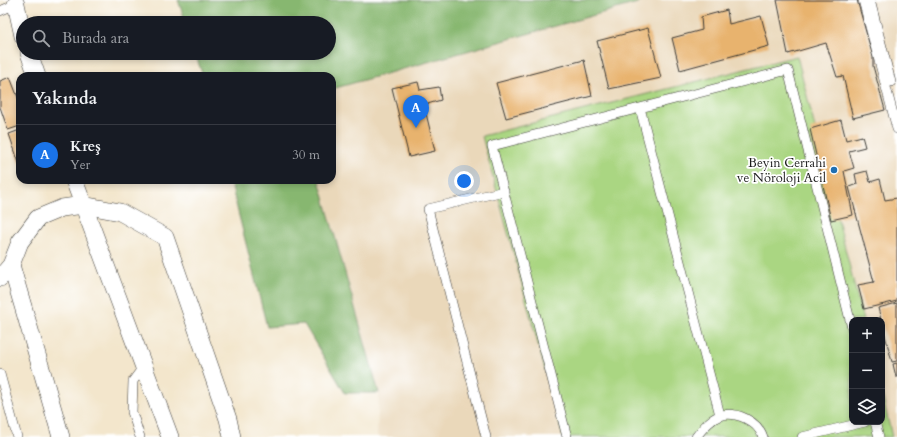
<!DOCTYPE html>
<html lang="tr">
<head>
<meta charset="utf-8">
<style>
  :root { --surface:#171b24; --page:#242831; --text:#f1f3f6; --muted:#9ea1a6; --line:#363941; --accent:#1a73e8 }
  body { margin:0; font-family:Cardo,serif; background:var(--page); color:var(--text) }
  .controls { position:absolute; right:12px; bottom:12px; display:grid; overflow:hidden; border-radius:8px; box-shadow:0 2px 6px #0003 }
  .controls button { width:36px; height:36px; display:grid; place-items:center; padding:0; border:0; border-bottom:1px solid var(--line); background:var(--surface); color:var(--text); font:20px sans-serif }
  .you { position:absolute; left:464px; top:181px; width:14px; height:14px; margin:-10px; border:3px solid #fff; border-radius:50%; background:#1a73e8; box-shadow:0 0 0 6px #1a73e833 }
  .badge { display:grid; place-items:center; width:26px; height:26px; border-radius:50%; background:var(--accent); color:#fff; font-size:13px; font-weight:700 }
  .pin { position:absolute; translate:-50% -33px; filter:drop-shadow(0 1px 2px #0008) }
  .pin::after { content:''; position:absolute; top:21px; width:14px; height:12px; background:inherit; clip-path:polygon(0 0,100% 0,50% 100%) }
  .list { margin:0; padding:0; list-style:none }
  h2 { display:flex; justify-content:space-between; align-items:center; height:52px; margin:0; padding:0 16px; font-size:17px }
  h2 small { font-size:13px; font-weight:400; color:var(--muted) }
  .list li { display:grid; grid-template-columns:26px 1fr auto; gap:12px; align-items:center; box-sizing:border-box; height:60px; padding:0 16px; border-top:1px solid var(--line) }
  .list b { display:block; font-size:15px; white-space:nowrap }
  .list p { margin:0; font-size:13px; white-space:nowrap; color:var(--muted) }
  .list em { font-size:13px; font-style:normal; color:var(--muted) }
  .icon { flex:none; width:22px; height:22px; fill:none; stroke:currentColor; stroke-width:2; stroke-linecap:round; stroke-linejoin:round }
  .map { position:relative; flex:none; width:897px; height:437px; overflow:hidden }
  .search { position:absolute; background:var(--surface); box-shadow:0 2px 6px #0003; left:16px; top:16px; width:320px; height:44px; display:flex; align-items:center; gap:10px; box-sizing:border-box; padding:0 14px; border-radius:22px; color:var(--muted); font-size:15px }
  .panel { position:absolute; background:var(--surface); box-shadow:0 2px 6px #0003; left:16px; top:72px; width:320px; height:112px; border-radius:12px }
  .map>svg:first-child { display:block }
  .built { fill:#ead8ba; fill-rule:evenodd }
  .green { fill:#aad682; stroke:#63794f }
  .forest { fill:#87b770; stroke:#526a46 }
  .building { fill:#e8b36e }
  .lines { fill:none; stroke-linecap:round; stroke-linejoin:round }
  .service-casing { stroke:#3c3a36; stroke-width:10 }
  .minor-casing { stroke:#3c3a36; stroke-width:18 }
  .service { stroke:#fff; stroke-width:9 }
  .minor { stroke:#fff; stroke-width:17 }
  .poi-dot { fill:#1f6fb2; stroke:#fff; stroke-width:1.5 }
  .labels { text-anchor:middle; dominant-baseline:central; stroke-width:3.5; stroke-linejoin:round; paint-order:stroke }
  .poi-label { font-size:13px; fill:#1c1c1c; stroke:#fff; text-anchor:end }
</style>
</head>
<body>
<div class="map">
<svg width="897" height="437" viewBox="0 0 897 437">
  <rect width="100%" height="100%" fill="#fff"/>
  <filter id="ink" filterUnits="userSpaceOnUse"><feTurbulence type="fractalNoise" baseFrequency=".025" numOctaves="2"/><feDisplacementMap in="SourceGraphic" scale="8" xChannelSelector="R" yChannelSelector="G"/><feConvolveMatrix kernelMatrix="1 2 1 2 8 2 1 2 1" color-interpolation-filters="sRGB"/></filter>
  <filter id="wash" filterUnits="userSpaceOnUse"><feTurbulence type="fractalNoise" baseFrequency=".012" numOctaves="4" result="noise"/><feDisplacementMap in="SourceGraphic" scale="16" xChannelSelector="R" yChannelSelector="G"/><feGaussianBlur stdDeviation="0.9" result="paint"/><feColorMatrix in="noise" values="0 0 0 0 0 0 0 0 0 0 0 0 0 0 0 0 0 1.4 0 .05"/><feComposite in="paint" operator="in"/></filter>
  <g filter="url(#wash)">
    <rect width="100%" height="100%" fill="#f3e6cc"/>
    <path class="built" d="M178 0H897V437H377L379 393H345L304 324 267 327 230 180H332V76H203L195 53H329V23H186ZM852 320H882V422H852Z"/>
    <path class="green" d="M797 56 863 320H852V422H882V395L892 437H563L482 136Z"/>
    <path class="forest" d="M178 0H648L332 89V76H203L195 53H329V23H186Z
      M230 180H319L379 393H345L304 324 267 327Z"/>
    <g id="blocks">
      <path class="building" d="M777 0H857L873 57V66L885 110 853 118 843 76 837 77 826 43 788 54Z
        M727 10 729 24 761 16 769 46 680 70 672 38 702 30 701 17Z
        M648 28 661 78 609 89 597 41Z
        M584 60 592 96 506 118 496 83Z
        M10 77 20 103V126L8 130 0 107V81Z
        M418 82 420 90 439 87 441 100 424 105 435 151 409 157 392 88Z
        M841 120 846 140 862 136 865 147 849 151 854 168 844 171 853 215 831 220 810 129Z
        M20 130V166L9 134Z
        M867 171 870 182 880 179 885 200 897 198V301L864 309 858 285 874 282 849 187 857 184 855 174Z
        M897 303V361L892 362 878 308Z
        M897 363V377H896L893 364Z"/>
    </g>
  </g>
  <g filter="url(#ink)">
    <use href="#blocks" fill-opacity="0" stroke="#3c3a36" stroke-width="1"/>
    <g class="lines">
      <defs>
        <path id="service" d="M863 0 897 129
          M870 0 891 82
          M0 11 16 4 17 1
          M640 108 720 415
          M0 374 17 437
          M875 422 879 437
          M140 437 132 412 133 381 144 366
          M486 437 428 209 504 191
          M567 437 492 146 788 70 852 328
          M696 437C702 429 709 420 719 416 735 410 758 421 763 437
          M802 437 865 422"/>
        <path id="minor" d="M16 4 23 36
          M29 53 37 76
          M74 180 170 437
          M11 265 61 437
          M0 278 11 265 20 242 38 218 62 208 83 205 120 212 165 237 228 419 232 437"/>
      </defs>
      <use href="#service" class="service-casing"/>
      <use href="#minor" class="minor-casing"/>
      <use href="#service" class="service"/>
      <use href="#minor" class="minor"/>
    </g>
  </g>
  <circle class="poi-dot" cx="834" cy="170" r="4"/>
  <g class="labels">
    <g class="poi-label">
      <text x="826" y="163">Beyin Cerrahi<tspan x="826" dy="15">ve Nöroloji Acil</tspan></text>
    </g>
  </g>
</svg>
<div class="controls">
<button>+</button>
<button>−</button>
<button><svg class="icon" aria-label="layers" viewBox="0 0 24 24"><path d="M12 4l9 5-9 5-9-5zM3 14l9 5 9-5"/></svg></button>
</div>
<div class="you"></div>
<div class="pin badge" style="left:416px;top:128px">A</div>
<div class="search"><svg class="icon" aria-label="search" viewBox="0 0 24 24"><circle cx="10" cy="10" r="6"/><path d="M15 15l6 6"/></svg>Burada ara</div>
<section class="panel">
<h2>Yakında<small></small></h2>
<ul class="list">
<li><span class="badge">A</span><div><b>Kreş</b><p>Yer</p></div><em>30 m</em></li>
</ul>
</section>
</div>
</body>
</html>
